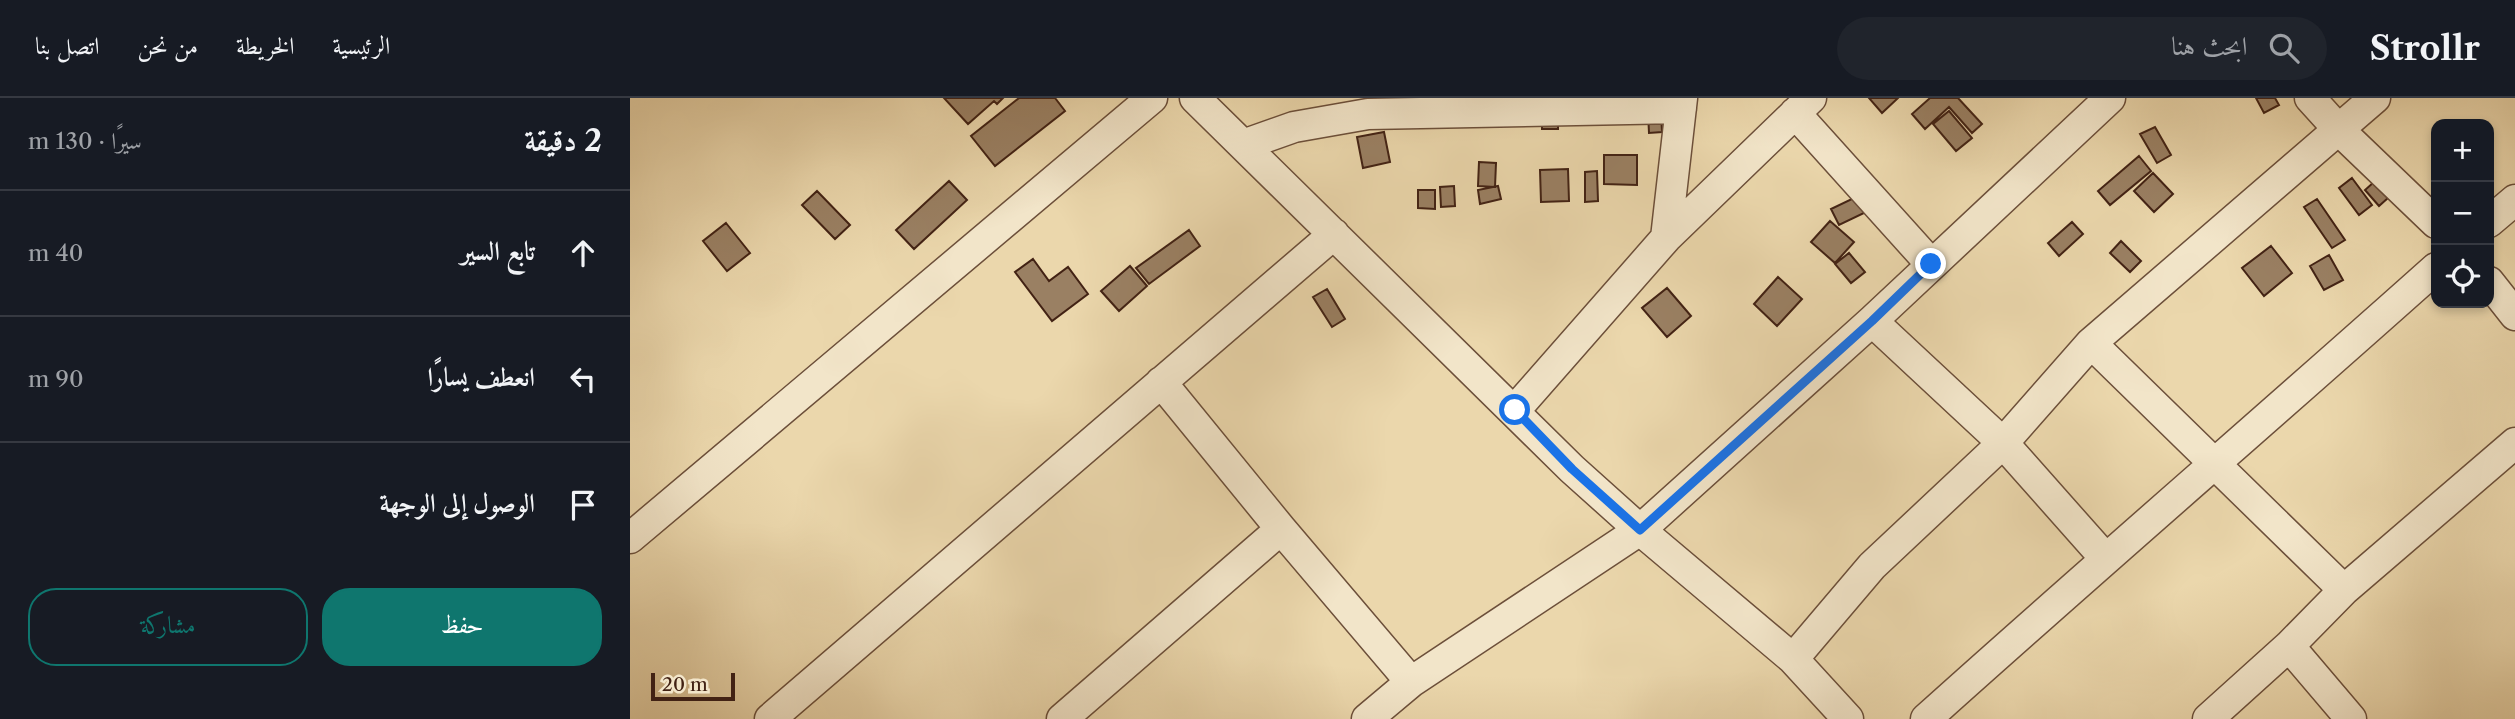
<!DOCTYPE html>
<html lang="ar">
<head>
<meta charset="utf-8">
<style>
  :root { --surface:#171b24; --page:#20242c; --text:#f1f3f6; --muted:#9ea1a6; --line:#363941; --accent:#0f766e }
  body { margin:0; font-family:"Libre Caslon Text",Amiri,serif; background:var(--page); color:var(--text); direction:rtl }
  .controls { position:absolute; right:21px; top:21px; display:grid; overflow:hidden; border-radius:14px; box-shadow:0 4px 10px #0003 }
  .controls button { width:63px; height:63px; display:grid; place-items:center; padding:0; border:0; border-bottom:2px solid var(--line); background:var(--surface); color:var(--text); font:35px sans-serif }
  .scale { position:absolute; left:21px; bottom:18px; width:84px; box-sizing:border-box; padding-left:7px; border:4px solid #422214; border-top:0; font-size:19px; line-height:24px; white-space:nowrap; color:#422214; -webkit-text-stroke:5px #f2e5c9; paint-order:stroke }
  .stop { position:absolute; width:21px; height:21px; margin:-16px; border:5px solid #1a73e8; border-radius:50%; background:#fff }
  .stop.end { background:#1a73e8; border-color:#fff; box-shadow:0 2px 7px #0008 }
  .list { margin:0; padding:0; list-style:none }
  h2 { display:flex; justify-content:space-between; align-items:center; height:91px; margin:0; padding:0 28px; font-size:30px }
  h2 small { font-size:23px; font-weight:400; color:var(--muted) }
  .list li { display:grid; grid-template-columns:46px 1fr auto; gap:21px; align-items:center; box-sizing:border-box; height:126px; padding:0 28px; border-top:2px solid var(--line) }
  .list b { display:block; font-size:26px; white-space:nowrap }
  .list em { font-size:23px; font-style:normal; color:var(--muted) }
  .actions { display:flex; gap:14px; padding:21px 28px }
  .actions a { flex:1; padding:16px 0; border:2px solid var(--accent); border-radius:28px; text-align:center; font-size:24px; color:var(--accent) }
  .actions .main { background:var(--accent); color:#fff }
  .icon { flex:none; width:38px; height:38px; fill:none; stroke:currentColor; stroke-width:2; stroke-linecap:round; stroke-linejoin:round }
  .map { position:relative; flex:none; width:1885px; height:621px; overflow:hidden; direction:ltr }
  header { display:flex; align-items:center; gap:42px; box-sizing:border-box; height:98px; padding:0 35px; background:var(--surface); border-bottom:2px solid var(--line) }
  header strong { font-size:33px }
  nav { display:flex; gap:38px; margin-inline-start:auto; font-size:24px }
  .search { width:490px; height:63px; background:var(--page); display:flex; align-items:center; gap:18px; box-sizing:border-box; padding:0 24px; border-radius:38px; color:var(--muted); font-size:26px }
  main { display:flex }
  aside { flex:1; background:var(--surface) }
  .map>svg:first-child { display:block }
  .building { fill:#9a8063; stroke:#422214; stroke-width:2 }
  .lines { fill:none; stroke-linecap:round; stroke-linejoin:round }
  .street-casing { stroke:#6c4f3a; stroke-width:33 }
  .street { stroke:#f2e5c9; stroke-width:30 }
  .route { stroke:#1a73e8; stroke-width:9 }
</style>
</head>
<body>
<header>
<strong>Strollr</strong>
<div class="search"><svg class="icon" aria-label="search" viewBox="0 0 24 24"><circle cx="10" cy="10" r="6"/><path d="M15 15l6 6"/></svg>ابحث هنا</div>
<nav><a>الرئيسية</a><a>الخريطة</a><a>من نحن</a><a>اتصل بنا</a></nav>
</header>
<main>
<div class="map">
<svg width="1885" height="621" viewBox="0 0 1885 621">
  <rect width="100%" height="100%" fill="#ebd7ac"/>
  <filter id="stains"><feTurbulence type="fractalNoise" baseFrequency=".00286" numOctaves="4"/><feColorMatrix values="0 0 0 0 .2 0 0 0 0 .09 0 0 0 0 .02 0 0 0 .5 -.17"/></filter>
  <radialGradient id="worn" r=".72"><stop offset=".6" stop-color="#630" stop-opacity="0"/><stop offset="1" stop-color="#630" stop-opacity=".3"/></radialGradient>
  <path class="building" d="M314 0H373L367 6 364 3 338 26Z
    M389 0H425L435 13 365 68 341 38Z
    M1239 0H1268L1252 15Z
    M1300 0H1328L1352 26 1342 35 1319 9 1295 31 1282 16Z
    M1626 0H1645L1649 7 1634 15Z
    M912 13H928V31H912Z
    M1319 13 1342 40 1326 53 1303 26Z
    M1018 14H1031L1032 34 1019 35Z
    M1525 29 1541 57 1527 65 1510 36Z
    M754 34 760 64 733 70 727 39Z
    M974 57H1007V87L974 86Z
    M1509 58 1521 73 1480 107 1468 93Z
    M849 64 866 65 865 89 848 88Z
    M938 71 939 103 911 104 910 72Z
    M967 73 968 103 955 104V74Z
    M1523 75 1543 96 1524 114 1504 93Z
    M1754 75 1768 91 1749 108 1735 92Z
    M1722 80 1742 107 1729 117 1709 90Z
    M319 83 337 102 284 151 266 132Z
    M824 88 825 108 811 109 810 89Z
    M868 88 871 101 850 106 848 92Z
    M788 92H805V111L788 110Z
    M187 93 220 127 205 141 172 107Z
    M1228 98 1236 114 1209 127 1201 111Z
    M1687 101 1715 142 1702 150 1674 109Z
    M1200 123 1224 144 1205 165 1181 144Z
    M1442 124 1453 136 1429 158 1418 145Z
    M96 125 120 155 97 173 73 143Z
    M559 132 570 148 519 186 506 170Z
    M1491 143 1511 163 1500 174 1480 155Z
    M1641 148 1662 175 1634 198 1612 170Z
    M1219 155 1235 174 1221 185 1205 166Z
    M1699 157 1713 182 1694 192 1680 168Z
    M403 161 419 183 438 169 458 196 422 223 385 174Z
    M500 168 517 188 489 213 471 193Z
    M1148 179 1172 201 1147 228 1124 206Z
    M1037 190 1061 218 1037 239 1012 210Z
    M697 191 715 221 702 229 683 199Z"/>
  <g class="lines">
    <defs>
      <path id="street" d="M565 0 942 371 1010 432 1163 561 1218 621
        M1680 0 1709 32 1806 125
        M1165 15 1301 166
        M613 47 664 29 738 16 1051 10
        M1859 124 1885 102
        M1036 140 1052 0
        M1859 184 1885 217
        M1242 223 1373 345 1475 460
        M1461 245 1714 492
        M531 284 651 431 781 584
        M885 312 1036 140 1181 0
        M0 440 522 0
        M1659 548 1721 621
        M1163 561 1242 468 1373 345 1461 245 1745 0
        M140 621 704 136
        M432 621 651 431
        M737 621 781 584 1010 432 1242 223 1480 0
        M1296 621C1465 469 1637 321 1806 170
        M1578 621 1659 548 1714 492 1885 345"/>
    </defs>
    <use href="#street" class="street-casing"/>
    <use href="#street" class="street"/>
  </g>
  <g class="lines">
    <path class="route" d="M885 312 942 371 1010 432 1242 223 1301 166"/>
  </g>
  <rect width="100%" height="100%" filter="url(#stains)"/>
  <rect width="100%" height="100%" fill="url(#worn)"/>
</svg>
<div class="controls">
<button>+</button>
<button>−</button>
<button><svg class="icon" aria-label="locate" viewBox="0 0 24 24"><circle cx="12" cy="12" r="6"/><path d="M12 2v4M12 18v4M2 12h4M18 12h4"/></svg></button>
</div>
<div class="scale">20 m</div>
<div class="stop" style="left:885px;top:312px"></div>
<div class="stop end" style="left:1301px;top:166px"></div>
</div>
<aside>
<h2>2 دقيقة<small>سيرًا · 130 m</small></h2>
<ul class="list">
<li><svg class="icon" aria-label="ahead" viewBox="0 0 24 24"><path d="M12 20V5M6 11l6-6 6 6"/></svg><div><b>تابع السير</b></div><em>40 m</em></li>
<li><svg class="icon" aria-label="left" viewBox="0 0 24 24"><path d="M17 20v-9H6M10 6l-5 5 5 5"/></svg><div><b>انعطف يسارًا</b></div><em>90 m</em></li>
<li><svg class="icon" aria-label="arrive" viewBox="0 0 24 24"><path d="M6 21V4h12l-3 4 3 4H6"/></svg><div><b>الوصول إلى الوجهة</b></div></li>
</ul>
<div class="actions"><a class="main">حفظ</a><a>مشاركة</a></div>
</aside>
</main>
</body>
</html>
